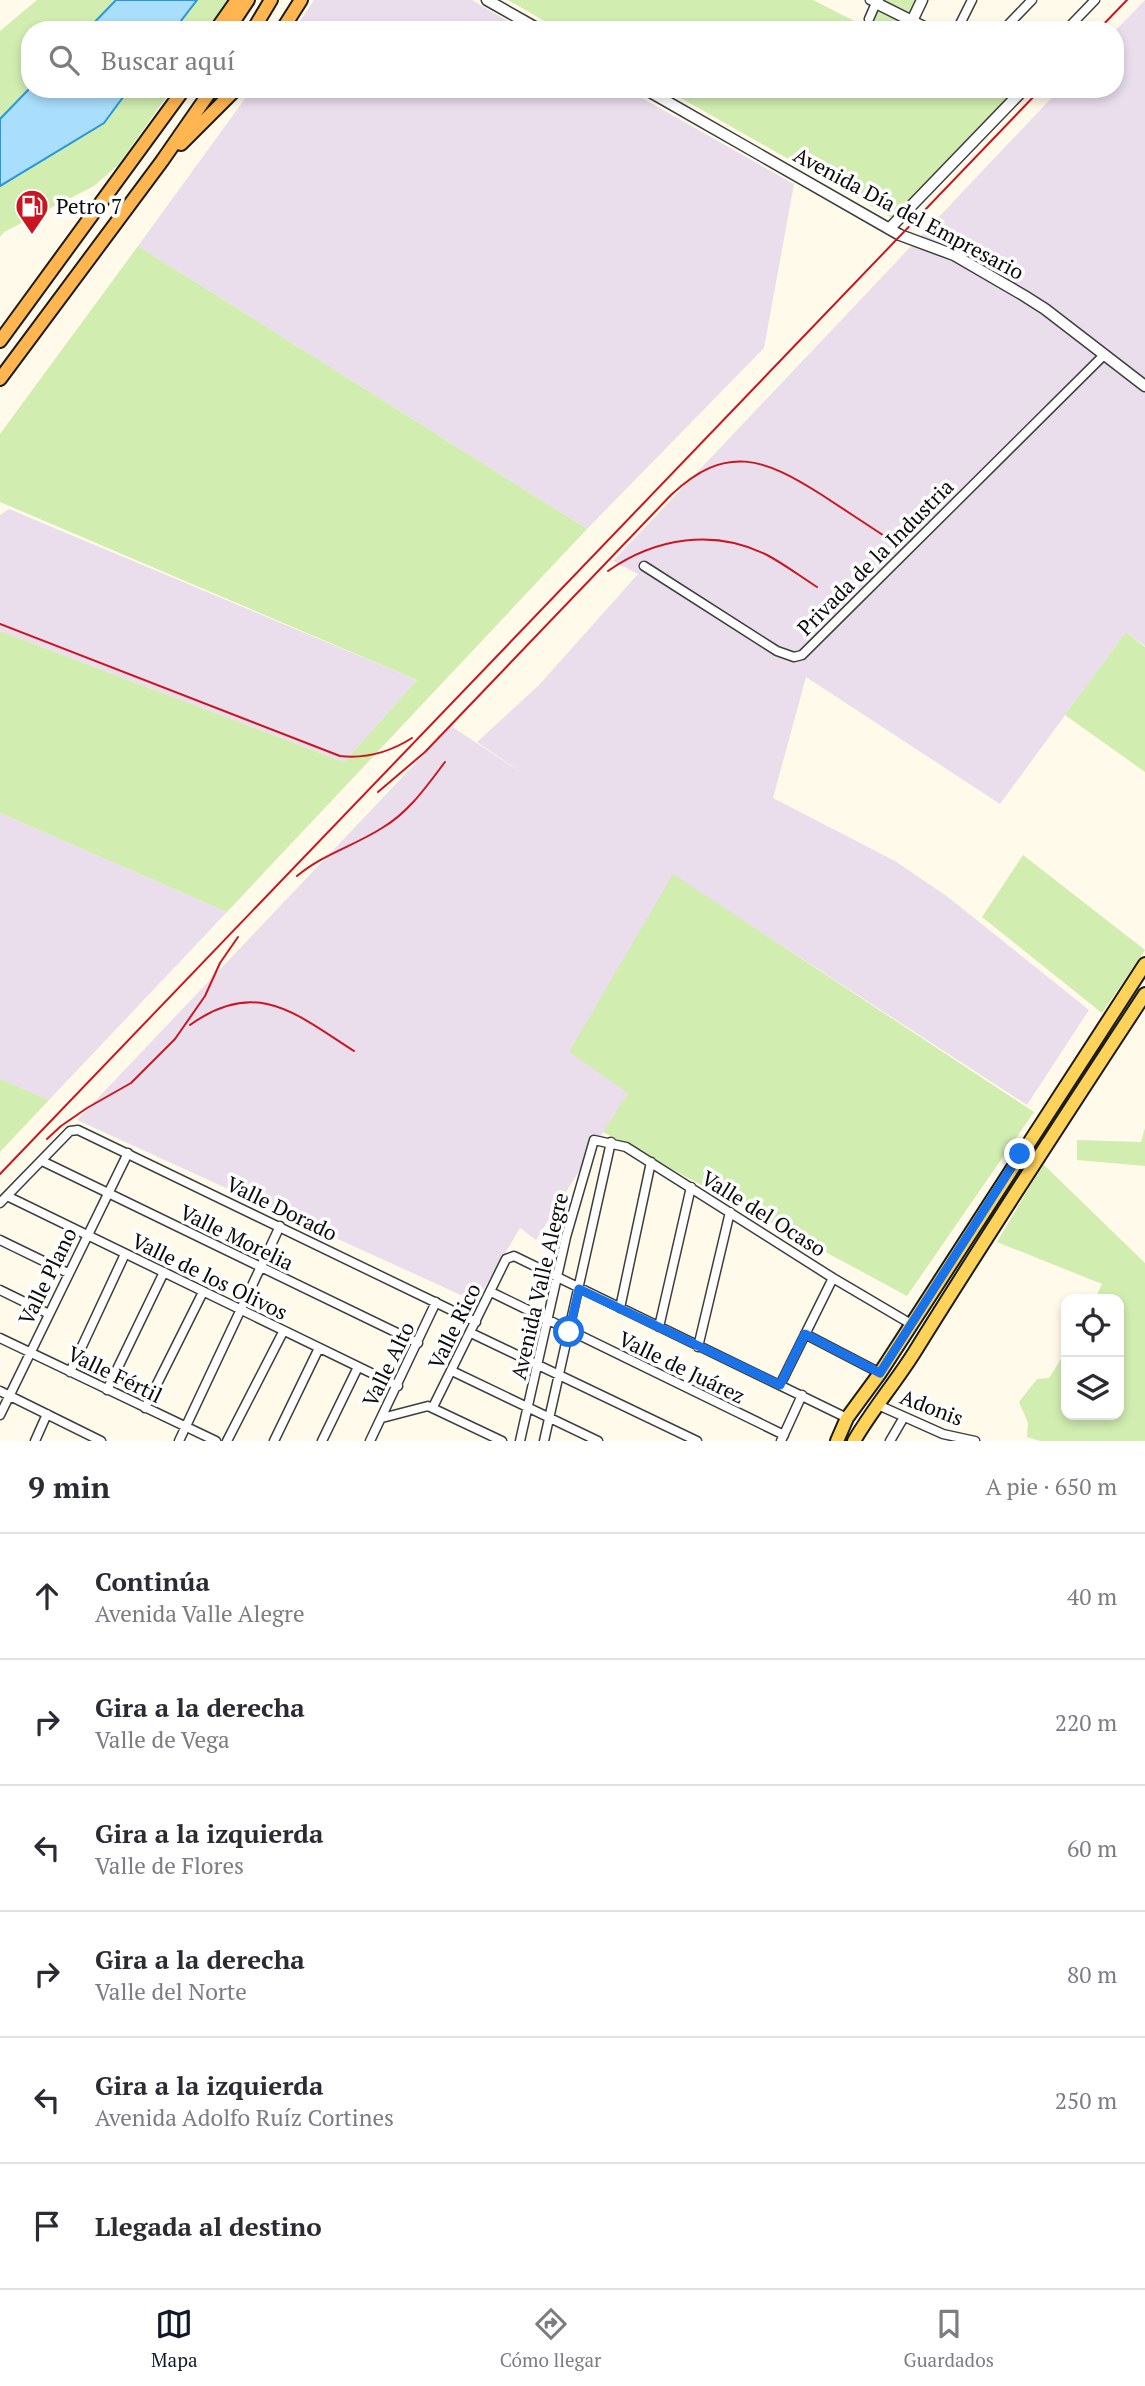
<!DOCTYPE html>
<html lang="es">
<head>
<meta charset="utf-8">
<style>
  :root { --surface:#fff; --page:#f7f7f7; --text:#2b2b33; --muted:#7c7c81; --line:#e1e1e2; --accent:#111827 }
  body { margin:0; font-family:"PT Serif",serif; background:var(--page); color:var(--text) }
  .controls { position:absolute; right:21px; bottom:21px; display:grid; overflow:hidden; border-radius:14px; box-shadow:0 4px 10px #0003 }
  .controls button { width:63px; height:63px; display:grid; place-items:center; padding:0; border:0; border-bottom:2px solid var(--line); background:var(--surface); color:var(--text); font:35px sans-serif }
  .stop { position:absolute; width:21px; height:21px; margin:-16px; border:5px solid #1a73e8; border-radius:50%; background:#fff }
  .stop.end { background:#1a73e8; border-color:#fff; box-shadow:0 2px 7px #0008 }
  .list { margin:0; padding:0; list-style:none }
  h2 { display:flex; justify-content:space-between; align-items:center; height:91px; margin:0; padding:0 28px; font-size:30px }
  h2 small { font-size:23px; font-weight:400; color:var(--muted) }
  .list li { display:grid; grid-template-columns:46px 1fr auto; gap:21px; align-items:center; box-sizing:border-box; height:126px; padding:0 28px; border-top:2px solid var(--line) }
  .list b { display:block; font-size:26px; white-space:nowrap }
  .list p { margin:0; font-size:23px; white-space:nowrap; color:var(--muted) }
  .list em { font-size:23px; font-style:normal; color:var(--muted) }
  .icon { flex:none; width:38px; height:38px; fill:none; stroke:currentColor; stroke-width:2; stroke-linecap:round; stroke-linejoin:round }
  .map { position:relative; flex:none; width:1145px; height:1441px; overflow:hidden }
  .search { position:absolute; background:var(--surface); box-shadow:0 4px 10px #0003; left:21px; right:21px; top:21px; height:77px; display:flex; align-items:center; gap:18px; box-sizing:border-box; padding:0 24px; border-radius:28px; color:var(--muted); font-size:26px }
  .sheet { height:847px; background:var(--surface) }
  nav { display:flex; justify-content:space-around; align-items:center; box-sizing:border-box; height:98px; border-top:2px solid var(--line); background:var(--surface); font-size:19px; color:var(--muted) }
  nav a { display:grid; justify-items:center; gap:4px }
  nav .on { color:var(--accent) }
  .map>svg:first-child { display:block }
  .industrial { fill:#eadeec }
  .green { fill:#d1edb0 }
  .water { fill:#a9dffc; stroke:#2997da; stroke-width:2 }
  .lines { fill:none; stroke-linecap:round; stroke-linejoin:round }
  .minor-casing { stroke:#3e3e3e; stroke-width:11 }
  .tertiary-casing { stroke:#3e3e3e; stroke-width:13 }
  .primary-casing { stroke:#1c1c1c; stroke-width:16 }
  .trunk-casing { stroke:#1c1c1c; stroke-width:16 }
  .minor { stroke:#fff; stroke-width:8 }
  .tertiary { stroke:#fff; stroke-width:10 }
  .primary { stroke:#ffd35a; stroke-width:12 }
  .trunk { stroke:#ffb651; stroke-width:12 }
  .rail { stroke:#c81723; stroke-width:2 }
  .route { stroke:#1a73e8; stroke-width:9 }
  .labels { text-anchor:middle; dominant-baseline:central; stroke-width:7; stroke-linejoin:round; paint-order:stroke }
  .poi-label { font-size:21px; fill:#0b0b0b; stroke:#fff; text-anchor:start }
  .street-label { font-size:21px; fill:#0b0b0b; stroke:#fff }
</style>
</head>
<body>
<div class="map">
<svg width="1145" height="1441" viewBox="0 0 1145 1441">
  <rect width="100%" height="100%" fill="#fffaea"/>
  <path class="industrial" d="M314 0H472L523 30H294Z
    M1145 0V646L1126 632 1000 804 806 677 773 798 895 861 948 897 1089 1010 1027 1105 673 875 628 1093 536 1240 520 1228 476 1302 77 1120 451 726 525 775 477 742 539 685 638 574 613 561 1060 89H1115V31Z
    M252 89H626L794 184 764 348 587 529 138 246Z
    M9 509 417 680 344 762 0 631V515Z
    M0 813 227 912 49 1100 0 1079Z"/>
  <path class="green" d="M37 0H237L217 30H30V89H172L118 165 94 186 4 232 0 237V31Z
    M508 0H813L872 30H560Z
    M878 0H922L907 30H891L869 19Z
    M665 89H990L1011 100 894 219Z
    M138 246 587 529 227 912 0 813V631L344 762 417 680 0 502V434Z
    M1126 632 1145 647V772L1065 715Z
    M1023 855 1145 950 1102 1013 982 917Z
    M673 874 1034 1112 907 1296 603 1132 628 1093 569 1052Z
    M0 1079 49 1100 0 1152Z
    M1145 1128V1166L1077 1160V1140L1141 1142Z
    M1043 1164 1145 1263V1441H1040L1027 1437 1028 1423 1019 1402 1037 1379 1049 1378 1066 1351V1415H1119V1299H1095L1102 1284 997 1242Z"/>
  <path class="water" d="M116 0H197L174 30H87Z
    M30 88 129 89 104 123 0 186V119Z"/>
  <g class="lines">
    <defs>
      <path id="minor" d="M869 19 876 3 870 0
        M957 30 972 0
        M1003 30 1032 0
        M1066 30 1095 0
        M1007 91 1008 89
        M644 566 777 651 794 657 802 655 1104 355
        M42 1161 418 1343
        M7 1196 398 1386
        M0 1203 70 1131 78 1130 476 1322
        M0 1240 68 1273
        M0 1290 49 1314
        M491 1292 784 1435
        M620 1308 651 1162
        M659 1327 691 1187
        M471 1333 697 1441
        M805 1334 880 1373
        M0 1338 216 1441
        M698 1347 730 1212
        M452 1371 598 1441
        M70 1372 125 1254
        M780 1385 833 1278
        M107 1390 164 1272
        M0 1391 101 1441
        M878 1405 943 1434 975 1441
        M433 1407 506 1259 514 1256 847 1418
        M145 1408 203 1292
        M0 1415 128 1153
        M382 1418 428 1406 502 1441
        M35 1441 47 1414
        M179 1441 280 1226
        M227 1441 283 1332
        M274 1441 319 1348
        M322 1441 358 1367
        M370 1441 436 1302
        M520 1441 566 1237 594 1140 626 1147 833 1278 911 1324
        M544 1441 611 1142
        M781 1441 802 1395
        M890 1441 904 1417"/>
      <path id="tertiary" d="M487 0 540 30
        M878 0 876 3 930 30
        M912 21 922 0
        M645 89 900 235 954 255 1023 295 1045 309 1145 386
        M889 229 1024 89"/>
      <path id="primary" d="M837 1441 847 1418 880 1373 1145 964
        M854 1441C872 1410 895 1383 914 1353 989 1232 1067 1113 1145 994"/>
      <path id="trunk" d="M216 30 237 0
        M228 30 248 0
        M253 30 271 0
        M282 30 301 0
        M181 144 236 89
        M0 341 184 89
        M0 379 162 161 212 89"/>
    </defs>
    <use href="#minor" class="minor-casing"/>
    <use href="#tertiary" class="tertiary-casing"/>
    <use href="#primary" class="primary-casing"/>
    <use href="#trunk" class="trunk-casing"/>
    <use href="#minor" class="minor"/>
    <use href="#tertiary" class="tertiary"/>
    <use href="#primary" class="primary"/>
    <use href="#trunk" class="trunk"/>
    <path class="rail" d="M1098 30 1127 0
      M608 571C655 538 714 528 767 555 784 564 800 576 817 587
      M0 624 340 756C367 759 390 752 412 738
      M378 792 425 752 671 495C726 443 764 458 822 495 846 511 871 527 895 543
      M297 876C323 854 354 846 382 828 409 812 426 787 445 762
      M190 1025C257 977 296 1014 354 1051
      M47 1139 61 1126 87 1108 131 1083 175 1039 205 996 220 963 238 937
      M0 1174 1041 89"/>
  </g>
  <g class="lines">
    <path class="route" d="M569 1332 579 1289 780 1385 805 1334 880 1373 1020 1154"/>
  </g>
  <defs>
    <symbol id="fuel-pin" viewBox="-11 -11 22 30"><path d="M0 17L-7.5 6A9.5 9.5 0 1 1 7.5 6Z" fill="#c81723" stroke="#fff"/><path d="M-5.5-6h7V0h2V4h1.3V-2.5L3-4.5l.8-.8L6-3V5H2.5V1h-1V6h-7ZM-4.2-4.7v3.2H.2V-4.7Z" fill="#fff"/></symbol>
  </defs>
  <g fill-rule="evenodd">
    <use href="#fuel-pin" x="13" y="187" width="38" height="52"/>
  </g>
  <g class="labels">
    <g class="poi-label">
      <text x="56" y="206">Petro 7</text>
    </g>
    <g class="street-label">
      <text transform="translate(909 213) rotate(28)">Avenida Día del Empresario</text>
      <text transform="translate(875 557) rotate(-45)">Privada de la Industria</text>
      <text transform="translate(282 1208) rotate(26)">Valle Dorado</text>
      <text transform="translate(764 1213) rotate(32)">Valle del Ocaso</text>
      <text transform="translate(237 1237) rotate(26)">Valle Morelia</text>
      <text transform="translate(47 1276) rotate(-64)">Valle Plano</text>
      <text transform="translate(210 1276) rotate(26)">Valle de los Olivos</text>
      <text transform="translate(539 1286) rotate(-77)">Avenida Valle Alegre</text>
      <text transform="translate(454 1326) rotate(-64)">Valle Rico</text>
      <text transform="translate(388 1364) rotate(-64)">Valle Alto</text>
      <text transform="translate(682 1367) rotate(26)">Valle de Juárez</text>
      <text transform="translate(115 1374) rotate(26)">Valle Fértil</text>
      <text transform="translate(932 1407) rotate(21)">Adonis</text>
    </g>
  </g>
</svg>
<div class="controls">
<button><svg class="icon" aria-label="locate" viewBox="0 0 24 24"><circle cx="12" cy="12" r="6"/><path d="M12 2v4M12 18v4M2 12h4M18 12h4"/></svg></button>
<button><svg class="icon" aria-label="layers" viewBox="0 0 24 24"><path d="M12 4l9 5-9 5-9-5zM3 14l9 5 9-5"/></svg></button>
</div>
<div class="stop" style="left:569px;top:1332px"></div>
<div class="stop end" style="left:1020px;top:1154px"></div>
<div class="search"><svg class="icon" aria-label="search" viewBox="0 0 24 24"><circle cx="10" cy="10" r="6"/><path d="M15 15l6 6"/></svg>Buscar aquí</div>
</div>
<section class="sheet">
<h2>9 min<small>A pie · 650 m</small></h2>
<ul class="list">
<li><svg class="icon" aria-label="ahead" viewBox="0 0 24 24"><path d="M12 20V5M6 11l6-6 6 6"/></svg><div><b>Continúa</b><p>Avenida Valle Alegre</p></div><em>40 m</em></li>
<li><svg class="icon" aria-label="right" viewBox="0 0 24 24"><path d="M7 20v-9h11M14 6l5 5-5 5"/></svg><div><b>Gira a la derecha</b><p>Valle de Vega</p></div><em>220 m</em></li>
<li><svg class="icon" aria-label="left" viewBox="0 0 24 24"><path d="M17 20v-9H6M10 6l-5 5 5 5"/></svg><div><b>Gira a la izquierda</b><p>Valle de Flores</p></div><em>60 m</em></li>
<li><svg class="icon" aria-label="right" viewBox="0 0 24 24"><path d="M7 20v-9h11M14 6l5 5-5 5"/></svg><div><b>Gira a la derecha</b><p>Valle del Norte</p></div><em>80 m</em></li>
<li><svg class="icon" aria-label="left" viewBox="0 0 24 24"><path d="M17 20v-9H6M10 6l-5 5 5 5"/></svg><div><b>Gira a la izquierda</b><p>Avenida Adolfo Ruíz Cortines</p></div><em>250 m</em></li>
<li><svg class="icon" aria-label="arrive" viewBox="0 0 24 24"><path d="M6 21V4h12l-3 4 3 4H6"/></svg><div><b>Llegada al destino</b></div></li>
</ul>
</section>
<nav>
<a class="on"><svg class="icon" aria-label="map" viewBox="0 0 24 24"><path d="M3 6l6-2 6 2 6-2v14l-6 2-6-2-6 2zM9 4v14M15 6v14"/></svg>Mapa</a>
<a><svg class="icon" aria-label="directions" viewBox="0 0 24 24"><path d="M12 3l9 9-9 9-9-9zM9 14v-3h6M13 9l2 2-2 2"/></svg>Cómo llegar</a>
<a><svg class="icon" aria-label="saved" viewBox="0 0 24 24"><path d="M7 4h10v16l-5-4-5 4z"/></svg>Guardados</a>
</nav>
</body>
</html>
